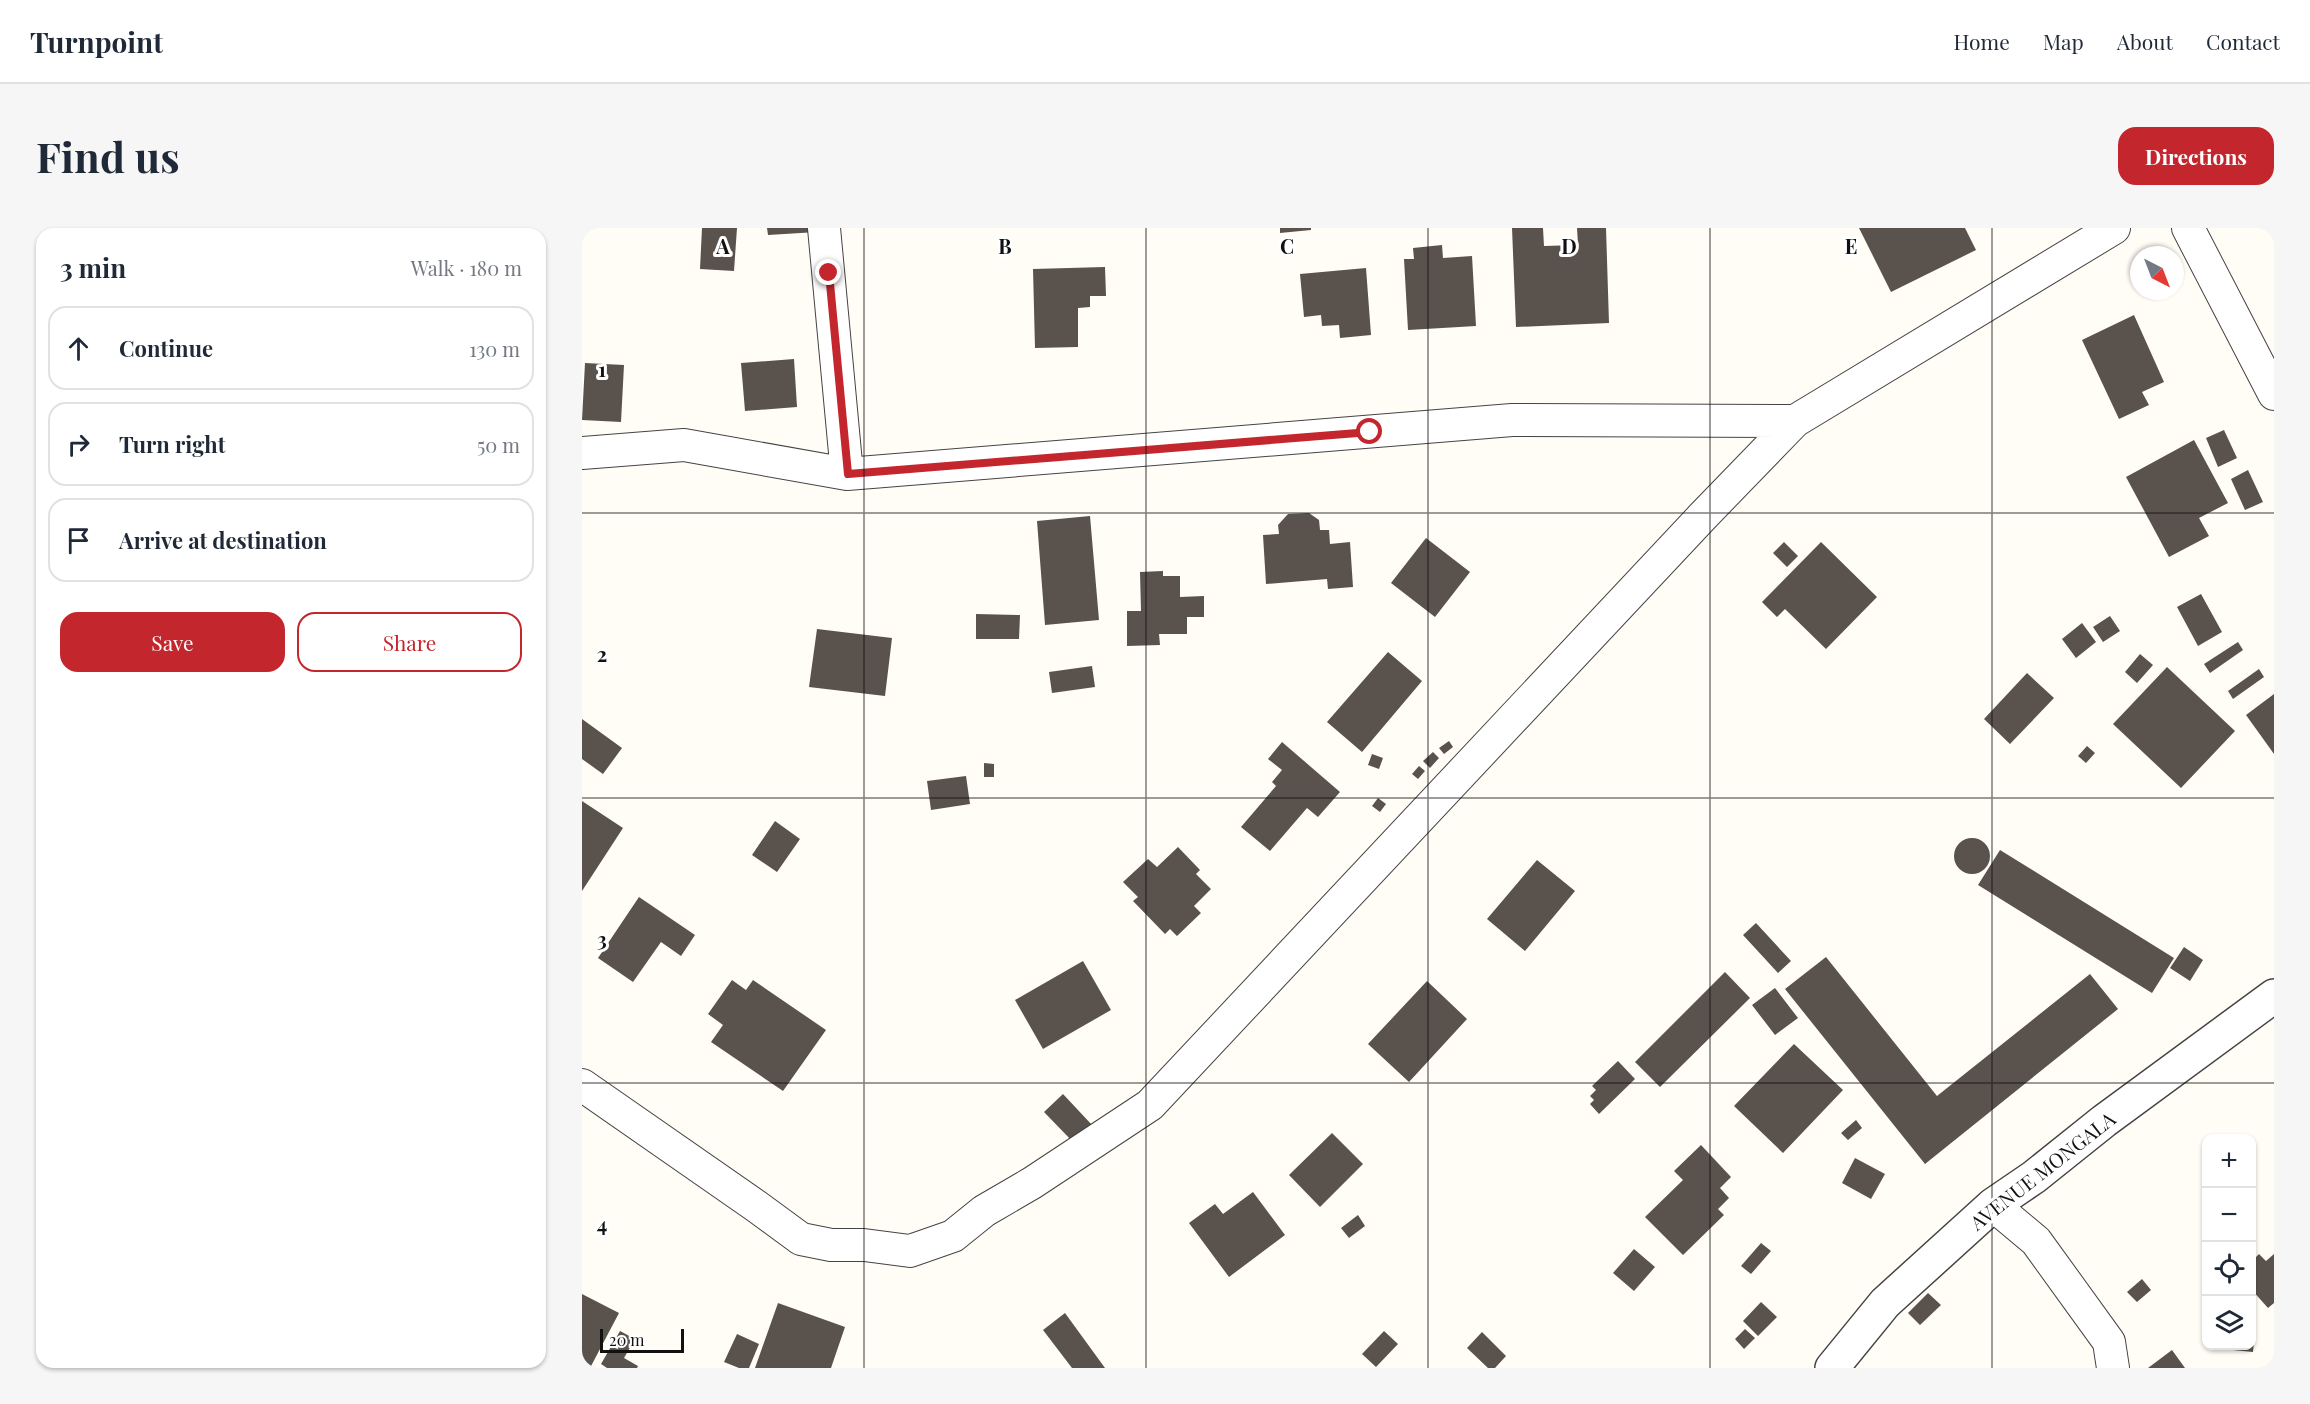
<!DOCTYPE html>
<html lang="en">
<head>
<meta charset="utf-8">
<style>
  :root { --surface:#fff; --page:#f6f6f7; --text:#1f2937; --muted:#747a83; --line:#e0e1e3; --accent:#c4262e }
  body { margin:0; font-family:"Playfair Display",serif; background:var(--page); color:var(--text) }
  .controls { position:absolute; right:18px; bottom:18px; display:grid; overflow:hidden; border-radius:12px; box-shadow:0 2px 4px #0004 }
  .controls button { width:54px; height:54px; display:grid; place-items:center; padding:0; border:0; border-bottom:2px solid var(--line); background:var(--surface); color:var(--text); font:30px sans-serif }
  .compass { position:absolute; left:1548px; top:18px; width:54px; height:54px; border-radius:50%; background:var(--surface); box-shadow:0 2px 4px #0004; rotate:138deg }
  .scale { position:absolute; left:18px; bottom:15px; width:84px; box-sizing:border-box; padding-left:6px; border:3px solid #111; border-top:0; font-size:16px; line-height:21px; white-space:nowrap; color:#111; -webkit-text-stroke:4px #fff; paint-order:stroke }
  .stop { position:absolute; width:18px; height:18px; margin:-14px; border:4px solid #c4262e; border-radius:50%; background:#fff }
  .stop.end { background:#c4262e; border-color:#fff; box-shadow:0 2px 6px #0008 }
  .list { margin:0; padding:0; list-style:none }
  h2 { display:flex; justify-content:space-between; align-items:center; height:78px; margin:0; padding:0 24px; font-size:26px }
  h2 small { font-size:20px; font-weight:400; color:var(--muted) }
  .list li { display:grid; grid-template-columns:39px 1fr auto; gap:18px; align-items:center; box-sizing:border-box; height:84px; margin:0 12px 12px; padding:0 12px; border:2px solid var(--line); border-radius:18px }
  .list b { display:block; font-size:22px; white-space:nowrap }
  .list em { font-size:20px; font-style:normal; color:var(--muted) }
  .actions { display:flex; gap:12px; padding:18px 24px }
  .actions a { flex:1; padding:14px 0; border:2px solid var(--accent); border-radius:18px; text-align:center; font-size:21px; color:var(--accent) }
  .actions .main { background:var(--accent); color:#fff }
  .icon { flex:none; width:33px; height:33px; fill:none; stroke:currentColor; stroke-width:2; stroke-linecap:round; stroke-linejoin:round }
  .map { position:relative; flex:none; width:1692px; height:1140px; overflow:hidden; border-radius:18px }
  header { display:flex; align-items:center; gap:36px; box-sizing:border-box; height:84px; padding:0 30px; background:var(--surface); border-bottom:2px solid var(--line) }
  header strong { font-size:28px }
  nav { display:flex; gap:33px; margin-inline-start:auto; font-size:21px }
  .intro { display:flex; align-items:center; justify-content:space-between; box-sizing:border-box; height:144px; padding:0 36px }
  h1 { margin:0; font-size:42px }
  .button { padding:15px 27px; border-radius:18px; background:var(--accent); color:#fff; font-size:21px; font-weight:700 }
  main { display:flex; gap:36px; padding:0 36px }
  aside { flex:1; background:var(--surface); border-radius:18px; box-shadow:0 2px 4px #0004 }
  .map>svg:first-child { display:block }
  .building { fill:#5a524d }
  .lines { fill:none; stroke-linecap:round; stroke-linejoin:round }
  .minor-casing { stroke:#444; stroke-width:34 }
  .tertiary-casing { stroke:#444; stroke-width:36 }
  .minor { stroke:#fff; stroke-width:32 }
  .tertiary { stroke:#fff; stroke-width:33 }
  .route { stroke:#c4262e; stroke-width:8 }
  .grid { fill:none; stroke:#111; stroke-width:1.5; stroke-opacity:0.55 }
  .labels { text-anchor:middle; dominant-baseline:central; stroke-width:6; stroke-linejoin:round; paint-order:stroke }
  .street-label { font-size:20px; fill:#111; stroke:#fff }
  .grid-label { font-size:20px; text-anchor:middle; font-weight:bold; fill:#111; stroke:#fff; stroke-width:6; stroke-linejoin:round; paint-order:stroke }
</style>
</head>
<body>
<header>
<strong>Turnpoint</strong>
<nav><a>Home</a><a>Map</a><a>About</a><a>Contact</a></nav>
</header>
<div class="intro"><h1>Find us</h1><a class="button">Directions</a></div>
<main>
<aside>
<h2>3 min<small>Walk · 180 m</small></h2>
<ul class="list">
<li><svg class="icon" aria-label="ahead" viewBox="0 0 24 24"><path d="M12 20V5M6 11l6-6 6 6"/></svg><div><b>Continue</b></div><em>130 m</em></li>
<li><svg class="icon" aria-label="right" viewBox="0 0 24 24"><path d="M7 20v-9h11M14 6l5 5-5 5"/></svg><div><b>Turn right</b></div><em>50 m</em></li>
<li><svg class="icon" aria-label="arrive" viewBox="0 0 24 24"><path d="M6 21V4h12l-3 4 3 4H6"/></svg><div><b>Arrive at destination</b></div></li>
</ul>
<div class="actions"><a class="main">Save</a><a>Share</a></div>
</aside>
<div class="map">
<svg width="1692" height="1140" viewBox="0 0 1692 1140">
  <rect width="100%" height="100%" fill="#fffdf5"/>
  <path class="building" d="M120 0H155L152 43 118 41Z
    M185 0H235V4L186 7Z
    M698 0H729V2L698 5Z
    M930 0H961L962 18 996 17 995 0H1024L1027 95 934 99Z
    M1277 0H1383L1394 22 1309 64Z
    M860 17 861 30 890 28 894 98 826 102 822 31H832L831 20Z
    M523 39 524 68H508V79L496 80V119L453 120 451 41Z
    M784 40 789 107 758 110 757 97 740 98 739 87 722 89 718 46Z
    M1552 87 1582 154 1560 164 1567 177 1537 191 1500 112Z
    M212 131 215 179 163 183 159 135Z
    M3 135 42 137 39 194 0 192Z
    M1642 202 1655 230 1636 239 1624 210Z
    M1612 212 1646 275 1617 290 1627 308 1587 329 1544 249Z
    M1666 242 1681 274 1663 282 1649 251Z
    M727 285 737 292 738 302H747L748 316 768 314 771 359 746 361 745 351 684 356 681 307 697 306 696 297 706 286Z
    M508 288 517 392 463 397 455 293Z
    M844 310 888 344 853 389 809 355Z
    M1202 314 1216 328 1205 339 1191 325Z
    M1239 314 1295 369 1244 421 1203 381 1195 389 1180 374Z
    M581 343V348H598V369L622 368V389H605V406H577L578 417 545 418V383H559L558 344Z
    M1619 366 1640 404 1616 418 1595 379Z
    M394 386 438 387 437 411H394Z
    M1528 388 1538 403 1521 414 1511 399Z
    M1500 395 1514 414 1494 430 1480 411Z
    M235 401 310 410 303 468 227 459Z
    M1656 414 1661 422 1628 445 1622 436Z
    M806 424 840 453 780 524 745 494Z
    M1558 426 1571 437 1555 455 1543 444Z
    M510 438 513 459 470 465 467 444Z
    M1585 439 1653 503 1599 560 1531 496Z
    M1677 441 1682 449 1651 471 1646 463Z
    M1445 445 1472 470 1428 516 1402 491Z
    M1692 466V526L1664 487Z
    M0 491 40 520 21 546 0 531Z
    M867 513 871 519 862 526 857 520Z
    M700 514 758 564 736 589 725 580 688 623 659 599 694 558 690 554 700 542 686 531Z
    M1505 518 1513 525 1504 535 1496 528Z
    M851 524 857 530 848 540 841 533Z
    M790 526 801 530 797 541 786 537Z
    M402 535 412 536V549H402Z
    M837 538 843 543 836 551 830 546Z
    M384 548 388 576 349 582 345 553Z
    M796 570 804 576 798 584 790 578Z
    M0 573 41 600 0 663Z
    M193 593 218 611 195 644 170 627Z
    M1372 628a18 18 0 1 1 36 0a18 18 0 1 1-36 0Z
    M596 619 618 642 614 646 629 661 612 678 619 685 595 708 588 701 583 706 551 673 556 669 541 654 566 631 575 639Z
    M1418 622 1592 730 1570 765 1396 657Z
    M955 632 993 663 943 723 905 691Z
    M57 669 113 707 99 728 79 714 51 754 16 730Z
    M1174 695 1209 733 1196 745 1161 707Z
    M1602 719 1621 732 1608 753 1588 740Z
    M1244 729 1355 868 1508 746 1536 781 1343 936 1203 761Z
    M501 733 529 782 461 821 433 772Z
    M1143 744 1168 770 1078 859 1053 834Z
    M150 752 164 762 171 752 244 802 201 863 129 814 141 797 126 786Z
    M845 753 885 791 827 854 786 816Z
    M1193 760 1216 790 1193 807 1170 777Z
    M1212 816 1261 862 1201 925 1152 878Z
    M1036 833 1053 851 1017 886 1008 876 1012 872 1008 868 1014 862 1010 858Z
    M481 866 510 897 492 915 462 884Z
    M1274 892 1280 900 1266 912 1259 905Z
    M750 905 781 936 738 979 707 947Z
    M1119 917 1149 949 1138 960 1147 970 1136 981 1142 987 1101 1027 1063 989 1101 952 1092 943Z
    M1273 930 1303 946 1289 971 1260 955Z
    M671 964 703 1007 647 1049 607 995 633 976 641 986Z
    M776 987 783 998 767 1010 759 1000Z
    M1179 1015 1189 1023 1169 1046 1159 1038Z
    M1052 1021 1073 1039 1052 1063 1031 1045Z
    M1677 1026 1684 1033 1692 1026V1075L1686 1080 1670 1062V1033Z
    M1560 1051 1569 1062 1555 1074 1545 1064Z
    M1346 1065 1359 1077 1338 1097 1326 1085Z
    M0 1066 37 1085 8 1140 0 1139Z
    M1179 1074 1195 1089 1176 1108 1161 1093Z
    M196 1075 263 1099 249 1140H173Z
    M483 1085 523 1140H490L461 1102Z
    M1163 1101 1173 1110 1162 1121 1153 1111Z
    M1670 1102 1673 1103 1671 1124 1651 1122 1652 1118H1670Z
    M38 1103 53 1111 42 1130 56 1138 55 1140H25L19 1136Z
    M802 1103 816 1116 794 1139 780 1126Z
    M900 1104 924 1128 913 1140H906L885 1120Z
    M155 1106 177 1116 167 1140H157L142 1134Z
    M1590 1122 1603 1140H1566Z"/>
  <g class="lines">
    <defs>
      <path id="minor" d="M242 0 265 246
        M1606 0 1692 166
        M0 225 102 217 265 246 930 192 1213 193
        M0 857 174 978 219 1011 249 1017H282L328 1023 371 1008 402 983 450 955 568 877 1120 289 1213 193 1532 0
        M1411 977 1454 1013 1527 1114 1531 1140"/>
      <path id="tertiary" d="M1250 1140 1303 1075 1411 977 1452 949 1522 893 1692 768"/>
    </defs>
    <use href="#minor" class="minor-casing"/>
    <use href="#tertiary" class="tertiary-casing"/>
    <use href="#minor" class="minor"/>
    <use href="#tertiary" class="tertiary"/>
  </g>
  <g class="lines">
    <path class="route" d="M247 45 266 246 788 204"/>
  </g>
  <path class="grid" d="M282 0V1140M564 0V1140M846 0V1140M1128 0V1140M1410 0V1140M0 285H1692M0 570H1692M0 855H1692"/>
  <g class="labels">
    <g class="street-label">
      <text transform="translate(1460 942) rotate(-38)">AVENUE MONGALA</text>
    </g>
  </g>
  <g class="grid-label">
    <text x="141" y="26">A</text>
    <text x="423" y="26">B</text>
    <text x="705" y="26">C</text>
    <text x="987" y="26">D</text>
    <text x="1269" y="26">E</text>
    <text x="20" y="149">1</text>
    <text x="20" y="434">2</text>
    <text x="20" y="719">3</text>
    <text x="20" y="1004">4</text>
  </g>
</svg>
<div class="controls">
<button>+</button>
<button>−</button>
<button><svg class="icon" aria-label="locate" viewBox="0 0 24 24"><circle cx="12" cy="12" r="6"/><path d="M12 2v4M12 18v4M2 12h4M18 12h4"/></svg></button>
<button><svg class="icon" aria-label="layers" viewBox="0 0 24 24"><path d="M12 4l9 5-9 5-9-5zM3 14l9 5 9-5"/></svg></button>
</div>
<svg class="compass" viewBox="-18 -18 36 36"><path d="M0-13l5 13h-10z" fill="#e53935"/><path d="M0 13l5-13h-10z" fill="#747a83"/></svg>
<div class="scale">20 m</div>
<div class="stop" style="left:788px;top:204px"></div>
<div class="stop end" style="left:247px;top:45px"></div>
</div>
</main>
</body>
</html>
